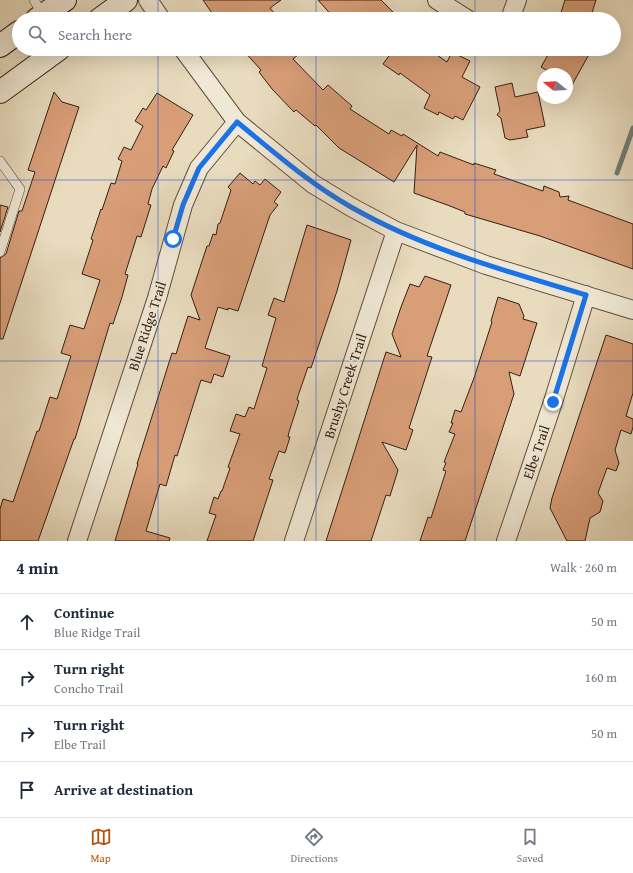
<!DOCTYPE html>
<html lang="en">
<head>
<meta charset="utf-8">
<style>
  :root { --surface:#fff; --page:#f2f2f3; --text:#1f2937; --muted:#747a83; --line:#e0e1e3; --accent:#b45309 }
  body { margin:0; font-family:"Gentium Book Plus",serif; background:var(--page); color:var(--text) }
  .compass { position:absolute; left:537px; top:68px; width:36px; height:36px; border-radius:50%; background:var(--surface); box-shadow:0 4px 16px #0002; rotate:288deg }
  .stop { position:absolute; width:12px; height:12px; margin:-9px; border:3px solid #1a73e8; border-radius:50%; background:#fff }
  .stop.end { background:#1a73e8; border-color:#fff; box-shadow:0 1px 4px #0008 }
  .list { margin:0; padding:0; list-style:none }
  h2 { display:flex; justify-content:space-between; align-items:center; height:52px; margin:0; padding:0 16px; font-size:17px }
  h2 small { font-size:13px; font-weight:400; color:var(--muted) }
  .list li { display:grid; grid-template-columns:26px 1fr auto; gap:12px; align-items:center; box-sizing:border-box; height:56px; padding:0 16px; border-top:1px solid var(--line) }
  .list b { display:block; font-size:15px; white-space:nowrap }
  .list p { margin:0; font-size:13px; white-space:nowrap; color:var(--muted) }
  .list em { font-size:13px; font-style:normal; color:var(--muted) }
  .icon { flex:none; width:22px; height:22px; fill:none; stroke:currentColor; stroke-width:2; stroke-linecap:round; stroke-linejoin:round }
  .map { position:relative; flex:none; width:633px; height:541px; overflow:hidden }
  .search { position:absolute; background:var(--surface); box-shadow:0 4px 16px #0002; left:12px; right:12px; top:12px; height:44px; display:flex; align-items:center; gap:10px; box-sizing:border-box; padding:0 14px; border-radius:22px; color:var(--muted); font-size:15px }
  .sheet { height:276px; background:var(--surface) }
  nav { display:flex; justify-content:space-around; align-items:center; box-sizing:border-box; height:56px; border-top:1px solid var(--line); background:var(--surface); font-size:11px; color:var(--muted) }
  nav a { display:grid; justify-items:center; gap:2px }
  nav .on { color:var(--accent) }
  .map>svg:first-child { display:block }
  .lines { fill:none; stroke-linecap:round; stroke-linejoin:round }
  .stream { stroke:#707c75; stroke-width:5 }
  .building { fill:#d89e78; stroke:#352013 }
  .lane-casing { stroke:#624f3e; stroke-width:10 }
  .street-casing { stroke:#624f3e; stroke-width:20 }
  .secondary-casing { stroke:#352013; stroke-width:24 }
  .lane { stroke:#f0e8d5; stroke-width:9 }
  .street { stroke:#f0e8d5; stroke-width:18 }
  .secondary { stroke:#f0e8d5; stroke-width:22 }
  .route { stroke:#1a73e8; stroke-width:5 }
  .grid { fill:none; stroke:#1d4ed8; stroke-width:1; stroke-opacity:0.55 }
  .labels { text-anchor:middle; dominant-baseline:central; stroke-width:3; stroke-linejoin:round; paint-order:stroke }
  .street-label { font-size:14px; fill:#352013; stroke:#f0e8d5 }
</style>
</head>
<body>
<div class="map">
<svg width="633" height="541" viewBox="0 0 633 541">
  <rect width="100%" height="100%" fill="#e8dbbe"/>
  <filter id="stains"><feTurbulence type="fractalNoise" baseFrequency=".005" numOctaves="4"/><feColorMatrix values="0 0 0 0 .2 0 0 0 0 .09 0 0 0 0 .02 0 0 0 .5 -.17"/></filter>
  <radialGradient id="worn" r=".72"><stop offset=".6" stop-color="#630" stop-opacity="0"/><stop offset="1" stop-color="#630" stop-opacity=".3"/></radialGradient>
  <g class="lines">
    <path class="stream" d="M617 173 633 128"/>
  </g>
  <path class="building" d="M203 0H281L270 8 279 19H216Z
    M318 0H381L400 19H335Z
    M565 0H596L590 19H568L560 16Z
    M242 49H305L293 59 323 90 328 85 352 106 350 109 389 134 391 130 402 136 403 134 438 156 440 152 474 165V163L496 170 494 174 543 191 544 186 559 192 560 197 569 196 568 200 633 224V269L540 236 465 214V212L450 206 414 193 417 145 394 182 339 148 316 125 315 126 296 110 294 112 272 89 259 72 261 70Z
    M394 49H428L447 62 452 52 470 61 462 77 480 87 463 120 455 116 453 119 439 112 438 115 424 108 430 95 400 73 399 75 383 64Z
    M559 49H592L567 94V74H553L541 67 549 53 554 55Z
    M512 83 515 97 538 92 545 126 526 130 528 137 510 140 505 138 501 118 497 115 500 111 495 87Z
    M54 92 62 102 79 107 3 339H0V258L6 254 19 211H22L35 172 28 170Z
    M157 93 193 115 172 150 174 151 166 168 163 166 152 189 148 204 151 205 141 237 137 236 125 274 128 275 122 297 113 324 110 323 75 439H74L38 541H0V509L3 499 13 502 37 431H39L50 397 57 399 71 356 61 353 70 325 84 329 100 280 82 274 93 240 91 239 101 209 102 210 111 183 115 184 122 161 118 159 124 147 131 150 143 126 135 121 143 108 146 110Z
    M240 173 253 184 255 181 260 185 265 179 281 192 274 202 278 205 270 215 238 311 228 308V310L218 307 205 348 230 356 223 377 214 374 211 383 201 380 177 456 175 455 166 486 160 484 146 531 170 538 169 541H115L138 464H137L172 353 176 354 188 316 200 320 191 295 207 246H209L213 234 216 235 218 224 220 223 231 190 228 187Z
    M0 205 8 207 0 232Z
    M307 225 351 240 337 291 311 368 308 367 298 396 297 400 299 401 289 432 288 437H290L285 453 279 451 269 479 273 480 253 541H207L216 515 209 513 214 497 218 499 221 491H222L230 468 228 467 240 434 230 431 236 414 245 417 249 407 254 409 267 368 262 366 276 318 268 315 274 298 284 302Z
    M425 276 451 285 427 356 432 357 409 428 413 430 406 450 382 442 398 470 390 496 386 495 371 541H326L386 352 401 357 392 334 401 307 410 284 419 287Z
    M498 297 519 304 524 316 523 319 537 323 529 348 520 376 509 372 514 394 465 541H420L428 517 431 518 446 471 443 470 446 463 444 462 455 434 449 432 453 423H451L455 410 461 412 474 378 492 322 491 321Z
    M606 335 633 344V393L626 416 633 419V427L631 434 621 430 615 450 619 463 616 471 607 468 598 493 603 501 600 512 590 518 585 541H567L550 508 552 498Z"/>
  <g class="lines">
    <defs>
      <path id="lane" d="M34 0 43 15
        M0 161 20 189 0 252"/>
      <path id="street" d="M148 0 161 19
        M437 0 467 19
        M510 19 517 0
        M183 49 237 122 313 184 351 207 396 231 486 265 633 310
        M77 541 157 298 183 205 199 168 237 122
        M294 541 396 231
        M506 541 553 402 586 295"/>
      <path id="secondary" d="M37 19 65 0
        M100 19 126 0
        M0 46 19 32
        M0 92 59 49"/>
    </defs>
    <use href="#lane" class="lane-casing"/>
    <use href="#street" class="street-casing"/>
    <use href="#secondary" class="secondary-casing"/>
    <use href="#lane" class="lane"/>
    <use href="#street" class="street"/>
    <use href="#secondary" class="secondary"/>
  </g>
  <g class="lines">
    <path class="route" d="M173 239 183 205 199 168 237 122C274 152 310 184 351 207 424 249 506 271 586 295L553 402"/>
  </g>
  <path class="grid" d="M158 0V19M316 0V19M475 0V19M158 49V541M316 49V541M475 49V541M0 180H633M0 361H633"/>
  <g class="labels">
    <g class="street-label">
      <text transform="translate(147 326) rotate(-72)">Blue Ridge Trail</text>
      <text transform="translate(345 386) rotate(-72)">Brushy Creek Trail</text>
      <text transform="translate(536 452) rotate(-71)">Elbe Trail</text>
    </g>
  </g>
  <rect width="100%" height="100%" filter="url(#stains)"/>
  <rect width="100%" height="100%" fill="url(#worn)"/>
</svg>
<svg class="compass" viewBox="-18 -18 36 36"><path d="M0-13l5 13h-10z" fill="#e53935"/><path d="M0 13l5-13h-10z" fill="#747a83"/></svg>
<div class="stop" style="left:173px;top:239px"></div>
<div class="stop end" style="left:553px;top:402px"></div>
<div class="search"><svg class="icon" aria-label="search" viewBox="0 0 24 24"><circle cx="10" cy="10" r="6"/><path d="M15 15l6 6"/></svg>Search here</div>
</div>
<section class="sheet">
<h2>4 min<small>Walk · 260 m</small></h2>
<ul class="list">
<li><svg class="icon" aria-label="ahead" viewBox="0 0 24 24"><path d="M12 20V5M6 11l6-6 6 6"/></svg><div><b>Continue</b><p>Blue Ridge Trail</p></div><em>50 m</em></li>
<li><svg class="icon" aria-label="right" viewBox="0 0 24 24"><path d="M7 20v-9h11M14 6l5 5-5 5"/></svg><div><b>Turn right</b><p>Concho Trail</p></div><em>160 m</em></li>
<li><svg class="icon" aria-label="right" viewBox="0 0 24 24"><path d="M7 20v-9h11M14 6l5 5-5 5"/></svg><div><b>Turn right</b><p>Elbe Trail</p></div><em>50 m</em></li>
<li><svg class="icon" aria-label="arrive" viewBox="0 0 24 24"><path d="M6 21V4h12l-3 4 3 4H6"/></svg><div><b>Arrive at destination</b></div></li>
</ul>
</section>
<nav>
<a class="on"><svg class="icon" aria-label="map" viewBox="0 0 24 24"><path d="M3 6l6-2 6 2 6-2v14l-6 2-6-2-6 2zM9 4v14M15 6v14"/></svg>Map</a>
<a><svg class="icon" aria-label="directions" viewBox="0 0 24 24"><path d="M12 3l9 9-9 9-9-9zM9 14v-3h6M13 9l2 2-2 2"/></svg>Directions</a>
<a><svg class="icon" aria-label="saved" viewBox="0 0 24 24"><path d="M7 4h10v16l-5-4-5 4z"/></svg>Saved</a>
</nav>
</body>
</html>
